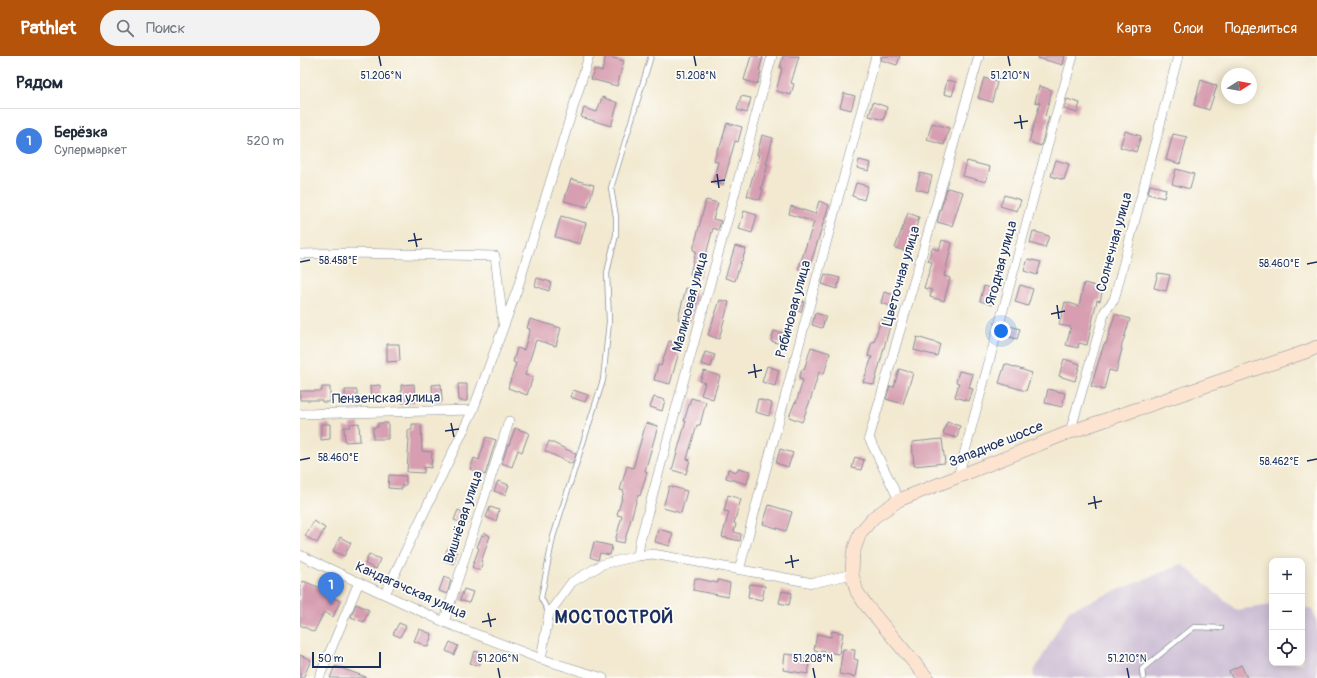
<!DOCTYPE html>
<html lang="ru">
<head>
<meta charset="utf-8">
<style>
  :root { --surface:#fff; --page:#f2f2f3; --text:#1f2937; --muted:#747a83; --line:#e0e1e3; --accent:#b45309 }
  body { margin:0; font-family:Pangolin,sans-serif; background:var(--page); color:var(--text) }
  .controls { position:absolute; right:12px; bottom:12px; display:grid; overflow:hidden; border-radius:8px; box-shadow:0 2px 10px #0003 }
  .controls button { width:36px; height:36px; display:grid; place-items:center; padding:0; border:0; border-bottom:1px solid var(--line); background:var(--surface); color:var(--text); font:20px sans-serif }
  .compass { position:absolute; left:921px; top:12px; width:36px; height:36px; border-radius:50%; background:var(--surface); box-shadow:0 2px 10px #0003; rotate:79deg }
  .scale { position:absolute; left:12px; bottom:10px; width:69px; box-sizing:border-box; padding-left:4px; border:2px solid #1b2f5e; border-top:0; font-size:11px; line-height:14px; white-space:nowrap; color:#1b2f5e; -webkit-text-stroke:3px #fdfcf7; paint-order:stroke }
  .you { position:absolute; left:701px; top:275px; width:14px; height:14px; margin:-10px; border:3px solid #fff; border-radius:50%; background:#1a73e8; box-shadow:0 0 0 6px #1a73e833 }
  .badge { display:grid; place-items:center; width:26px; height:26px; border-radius:50%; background:var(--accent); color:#fff; font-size:13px; font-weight:700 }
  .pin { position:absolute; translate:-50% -33px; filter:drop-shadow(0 1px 2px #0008) }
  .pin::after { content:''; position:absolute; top:21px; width:14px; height:12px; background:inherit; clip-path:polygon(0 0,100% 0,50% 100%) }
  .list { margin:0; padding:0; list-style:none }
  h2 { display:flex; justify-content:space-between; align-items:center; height:52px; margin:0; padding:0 16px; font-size:17px }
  h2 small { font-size:13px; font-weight:400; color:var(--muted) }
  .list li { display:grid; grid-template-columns:26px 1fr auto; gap:12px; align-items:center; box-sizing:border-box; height:64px; padding:0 16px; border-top:1px solid var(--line) }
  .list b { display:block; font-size:15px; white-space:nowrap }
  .list p { margin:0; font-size:13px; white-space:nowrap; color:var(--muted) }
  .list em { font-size:13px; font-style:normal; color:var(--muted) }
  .icon { flex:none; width:22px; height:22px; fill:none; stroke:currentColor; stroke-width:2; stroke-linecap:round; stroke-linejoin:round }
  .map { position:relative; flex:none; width:1017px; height:622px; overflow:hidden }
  header { display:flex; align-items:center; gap:24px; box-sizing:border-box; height:56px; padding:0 20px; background:var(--accent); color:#fff }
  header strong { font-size:19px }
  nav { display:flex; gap:22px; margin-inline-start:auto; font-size:14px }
  .search { width:280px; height:36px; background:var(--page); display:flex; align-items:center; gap:10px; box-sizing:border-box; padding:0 14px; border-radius:22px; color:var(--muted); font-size:15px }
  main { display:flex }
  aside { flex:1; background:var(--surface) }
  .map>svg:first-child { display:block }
  .industrial { fill:#ccbed4 }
  .building { fill:#d79db0 }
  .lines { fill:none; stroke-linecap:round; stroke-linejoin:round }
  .service-casing { stroke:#868c97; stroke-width:6 }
  .minor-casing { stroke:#868c97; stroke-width:10 }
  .secondary-casing { stroke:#868c97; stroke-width:14 }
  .service { stroke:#fff; stroke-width:4.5 }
  .minor { stroke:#fff; stroke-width:9 }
  .secondary { stroke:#fde4d1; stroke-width:13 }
  .ticks { fill:none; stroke:#1b2f5e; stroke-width:1.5 }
  .labels { text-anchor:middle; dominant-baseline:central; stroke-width:3.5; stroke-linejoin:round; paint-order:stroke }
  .street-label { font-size:14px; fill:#1b2f5e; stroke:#fdfcf7 }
  .district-label { font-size:18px; font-weight:bold; letter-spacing:1px; fill:#1b2f5e; stroke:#fdfcf7 }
  .ticks-label { font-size:10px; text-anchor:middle; fill:#1b2f5e; stroke:#fdfcf7; stroke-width:3.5; stroke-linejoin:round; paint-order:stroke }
</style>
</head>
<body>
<header>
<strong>Pathlet</strong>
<div class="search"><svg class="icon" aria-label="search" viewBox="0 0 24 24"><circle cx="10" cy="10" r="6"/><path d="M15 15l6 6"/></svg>Поиск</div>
<nav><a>Карта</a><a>Слои</a><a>Поделиться</a></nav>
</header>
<main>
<aside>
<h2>Рядом<small></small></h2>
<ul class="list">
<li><span class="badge" style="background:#3f7fe0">1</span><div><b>Берёзка</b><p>Супермаркет</p></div><em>520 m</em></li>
</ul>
</aside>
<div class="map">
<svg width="1017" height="622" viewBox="0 0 1017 622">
  <rect width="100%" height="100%" fill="#fdfcf7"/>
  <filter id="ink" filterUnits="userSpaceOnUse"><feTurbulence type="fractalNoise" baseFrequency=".025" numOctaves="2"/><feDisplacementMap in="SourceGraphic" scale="8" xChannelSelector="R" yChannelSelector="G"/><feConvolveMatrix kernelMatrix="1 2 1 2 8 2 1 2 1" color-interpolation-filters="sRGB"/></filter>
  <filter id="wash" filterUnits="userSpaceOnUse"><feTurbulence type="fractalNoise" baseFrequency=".012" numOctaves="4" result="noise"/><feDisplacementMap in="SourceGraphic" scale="16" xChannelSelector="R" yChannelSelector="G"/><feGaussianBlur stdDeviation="0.9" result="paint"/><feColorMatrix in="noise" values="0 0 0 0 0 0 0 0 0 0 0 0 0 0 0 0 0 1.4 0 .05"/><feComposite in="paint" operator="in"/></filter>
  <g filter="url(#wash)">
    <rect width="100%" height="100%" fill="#f2e9d0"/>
    <path class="industrial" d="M882 508 936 554 972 549V607H1002V550L1012 554 1017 567V622H735L733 617 769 554Z"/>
    <g id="blocks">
      <path class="building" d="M306 0 324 5 317 30 291 23 294 13 302 15Z
        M451 0H463L459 15 461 16 457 28 444 24Z
        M483 0H499L491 27 494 28 491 39 476 35 482 13 480 12Z
        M582 0H600L597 9 581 4Z
        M738 0H765L763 9 738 2Z
        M684 22 697 26 692 46 678 42Z
        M647 24 656 26 652 40 644 38Z
        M901 24 917 30 909 54 894 49Z
        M739 30 752 34 745 60 749 61 741 90 729 86 740 47 735 46Z
        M544 37 555 40 551 54 540 51Z
        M441 40 451 42 447 57 437 54Z
        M302 41 318 47 311 70 281 61 284 52 297 56Z
        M767 43 780 47 777 57 764 53Z
        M573 46 587 51 584 64 569 60Z
        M427 67 442 71 438 86 435 85 423 129 413 126 418 106 414 105 418 91H420Z
        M632 67 649 72 644 89 627 84Z
        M825 75 841 80 836 96 820 91Z
        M873 78 887 81 880 108 866 104Z
        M462 79 473 82 466 108H468L461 133H463L460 144 447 140 459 99H457Z
        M559 104 571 107 569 115 557 112Z
        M756 104 769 108 764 124 751 120Z
        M667 105 690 111 686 126 663 120Z
        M876 113 894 118 890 133 872 128Z
        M620 117 632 120 628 136 616 133Z
        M271 123 294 129 288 151 264 145Z
        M556 127 568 130 564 144 552 140Z
        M850 129 866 133 864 142 848 138Z
        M647 132 663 136 652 170 637 166Z
        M704 139 721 144 717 155 700 150Z
        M406 144 418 147 413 163 421 165 418 174 413 172 400 221 390 218 396 195 393 194Z
        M519 145 529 149 508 216 498 214 514 166 489 158 491 150 515 158Z
        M444 155 457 159 452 177 439 173Z
        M608 157 619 161 609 196 595 192Z
        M261 160 286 167 280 188 255 181Z
        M733 175 749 180 745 192 730 187Z
        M642 184 652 187 644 220 650 222 644 245 630 241 632 234 624 232 632 206 628 205 632 192 639 194Z
        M435 190 446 193 442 205H441L435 225 425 222Z
        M728 203 741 206 737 219 724 215Z
        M858 217 870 219 866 235 854 232Z
        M525 218 540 222 537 233 522 228Z
        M237 222 251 226 249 235 235 230Z
        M784 227 803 232 800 245 797 244 787 289 779 287 778 292 766 289 771 271 759 269 765 246 779 250Z
        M720 229 733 233 728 250 715 246Z
        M684 230 697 234 693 249 680 245Z
        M386 232 395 234 394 238 398 239 390 267 378 263Z
        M584 236 598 240 594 251 581 247Z
        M496 243 504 245 501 256 493 253Z
        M420 244 429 246 419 283 408 279Z
        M515 257 526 260 522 272 512 269Z
        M815 258 830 263 821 292 822 293 816 316 809 314 804 334 791 330 804 288H806Z
        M230 263 261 272 256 290 236 284 225 319 233 321 227 339 208 332 216 307 213 306 217 292 224 294 230 273 227 272Z
        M581 263 591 266 574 329 563 326 572 301 568 300 572 285 574 286Z
        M710 270 720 273 717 283 707 280Z
        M474 275 486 278 483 289 471 285Z
        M617 281 640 288 637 300 614 294Z
        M369 285 381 289 370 328 354 324 358 309 361 310Z
        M87 288H99L100 305 87 306Z
        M511 291 530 297 524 318 519 316 510 345 502 366 489 361 495 346 496 347 503 324 499 323 502 313 504 314Z
        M405 296 415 299 411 311 401 308Z
        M764 303 780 308 775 325 759 320Z
        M705 308 732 317 726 335 699 327Z
        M467 310 479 314 475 330 462 326Z
        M599 313 613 317 603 348 586 343 590 330 594 331Z
        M404 315 420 320 413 343 401 339 405 327 400 325Z
        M659 315 673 318 669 332 673 333 669 345 655 341 659 327 656 326Z
        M114 328 115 346 102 347 101 329Z
        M141 328 142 345H133L132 329Z
        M158 328H167V345H159Z
        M80 329 81 345 71 346 70 330Z
        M22 331H30V346H22V344H0V335H22Z
        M748 333 765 337 762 351 745 347Z
        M45 334H57V346H45Z
        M273 334 288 339 285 346 270 341Z
        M354 341 365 344 362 355 350 351Z
        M391 342 406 346 400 369H397L387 403 390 404 386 418 372 414 386 365H384Z
        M458 343 472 347 469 360 455 356Z
        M647 366 660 370 657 382 643 378Z
        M59 367 60 385 45 386 44 371H50V368Z
        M78 367H88V383H73V371H78Z
        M346 367 358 370 345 415 347 416 340 440 338 439 324 487 315 485 322 460 317 459 324 435 320 434 327 410 333 412Z
        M21 368H30V383L21 384Z
        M112 368H121L122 395 132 396 131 412 124 411V417L107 416 109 383H108V374H112Z
        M215 372 229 377 222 396 218 394 212 411 202 407 208 388 209 389Z
        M186 381 196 384 185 419 170 413 174 402 179 404Z
        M642 383 645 407 614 410 612 386Z
        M249 385 276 398 272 408 245 395Z
        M480 393 493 397 488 411 476 407Z
        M555 401 564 404 561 414 552 412Z
        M438 412 450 415 447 428 426 422 428 413 437 416Z
        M89 419 106 420V429H102V433L88 432Z
        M198 425 209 429 205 439 194 435Z
        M369 430 387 435 381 457 363 452Z
        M428 439 441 443 434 467 436 468 434 476 441 478 440 485 422 481 429 456 424 455Z
        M469 449 492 456 486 475 463 468Z
        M190 451 199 454 196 465 186 461Z
        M158 454 169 459 165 468 154 464Z
        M14 465 25 472 17 487 5 480Z
        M358 473 373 477 370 490 355 486Z
        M185 477 190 480 181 506 183 507 180 515 172 511 179 492 177 491 182 479 184 480Z
        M40 481 51 487 44 500 33 495Z
        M294 486 312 490 310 499 300 497 298 504 290 501Z
        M148 492 157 496 153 508 143 504Z
        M69 498 80 503 76 513 65 508Z
        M144 521 151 524 147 538 139 535Z
        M395 522 418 527V524L430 527 428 541 393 534Z
        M3 525 31 536 29 540 40 545 33 561 24 556 14 576 0 569V531Z
        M450 528 465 530 462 544 448 541Z
        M164 533 173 536 169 547 160 544Z
        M482 535 492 537 489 549 479 547Z
        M56 548 69 554 64 566 51 561Z
        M99 567 106 570 100 581 93 578Z
        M119 573 132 578 128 591 114 585Z
        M532 575 543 577 539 598 514 594 517 578 531 581Z
        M150 586 158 590 154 599 146 595Z
        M543 593 555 594 554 603 558 604 555 621 539 618Z
        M175 595 184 598 179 610 170 607Z
        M485 598 511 601 508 618 483 614Z
        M0 599 11 604 3 622H0Z
        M941 609 947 622H932L929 615Z
        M35 610 66 621V622H30Z"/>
    </g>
  </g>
  <g filter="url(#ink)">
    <use href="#blocks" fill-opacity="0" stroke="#868c97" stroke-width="1"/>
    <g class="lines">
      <defs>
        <path id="service" d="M249 557 241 542 253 481 303 324 309 266 307 217 310 203 316 179V161L311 132 351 0
          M843 622 842 613 894 571 921 572"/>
        <path id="minor" d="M0 198 51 197 195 200 203 267
          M0 358 173 354
          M770 376 805 255 814 244 878 0
          M658 421 750 80 773 0
          M599 444 569 382 679 0
          M0 499 144 566 241 603 303 622
          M338 500 340 485 472 0
          M439 514 576 0
          M85 538 173 354 217 234 289 0
          M144 566 209 365
          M241 603 249 557 272 526 303 508 338 500 353 498 513 527 552 518
          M19 622 59 526"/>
        <path id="secondary" d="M627 622 566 549 557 536 552 518 553 497 560 477 574 461 599 444 770 376 1008 295 1017 291"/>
      </defs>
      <use href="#service" class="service-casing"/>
      <use href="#minor" class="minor-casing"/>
      <use href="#secondary" class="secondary-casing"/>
      <use href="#service" class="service"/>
      <use href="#minor" class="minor"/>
      <use href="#secondary" class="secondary"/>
    </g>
  </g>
  <path class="ticks" d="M79 0 81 10M394 0 396 10M708 0 710 10M720 59 722 73M714 67 728 65M417 118 419 132M411 126 425 124M114 177 117 191M108 185 122 183M0 206 10 204M1007 208 1017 206M757 249 759 263M751 258 765 255M454 308 456 322M448 317 462 314M151 367 154 381M145 375 159 373M0 404 10 402M1007 405 1017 403M794 440 796 453M788 448 802 445M491 499 493 512M485 507 499 504M188 557 191 571M182 566 196 563M198 612 200 622M513 612 515 622M827 612 829 622"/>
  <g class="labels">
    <g class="street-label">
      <text transform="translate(814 186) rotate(-75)">Солнечная улица</text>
      <text transform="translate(701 207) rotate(-75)">Ягодная улица</text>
      <text transform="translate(601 220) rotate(-74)">Цветочная улица</text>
      <text transform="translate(390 246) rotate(-75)">Малиновая улица</text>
      <text transform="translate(493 253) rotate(-75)">Рябиновая улица</text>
      <text transform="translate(86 342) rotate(-1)">Пензенская улица</text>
      <text transform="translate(696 388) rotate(-22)">Западное шоссе</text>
      <text transform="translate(163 461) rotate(-72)">Вишнёвая улица</text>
      <text transform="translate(111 534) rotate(24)">Кандагачская улица</text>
    </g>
    <g class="district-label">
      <text x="314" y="561">МОСТОСТРОЙ</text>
    </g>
  </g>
  <g class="ticks-label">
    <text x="81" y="23">51.206°N</text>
    <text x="396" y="23">51.208°N</text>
    <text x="710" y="23">51.210°N</text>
    <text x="38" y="208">58.458°E</text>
    <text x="979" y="211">58.460°E</text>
    <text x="38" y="405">58.460°E</text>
    <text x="979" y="409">58.462°E</text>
    <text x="198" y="606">51.206°N</text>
    <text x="513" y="606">51.208°N</text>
    <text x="827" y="606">51.210°N</text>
  </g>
</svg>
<div class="controls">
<button>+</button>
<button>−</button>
<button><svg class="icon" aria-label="locate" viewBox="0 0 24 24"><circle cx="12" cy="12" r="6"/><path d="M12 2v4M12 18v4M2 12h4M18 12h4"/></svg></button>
</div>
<svg class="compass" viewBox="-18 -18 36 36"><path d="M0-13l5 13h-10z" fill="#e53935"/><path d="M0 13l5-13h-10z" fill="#747a83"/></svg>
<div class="scale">50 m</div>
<div class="you"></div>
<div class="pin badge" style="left:31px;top:549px;background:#3f7fe0">1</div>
</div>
</main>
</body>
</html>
